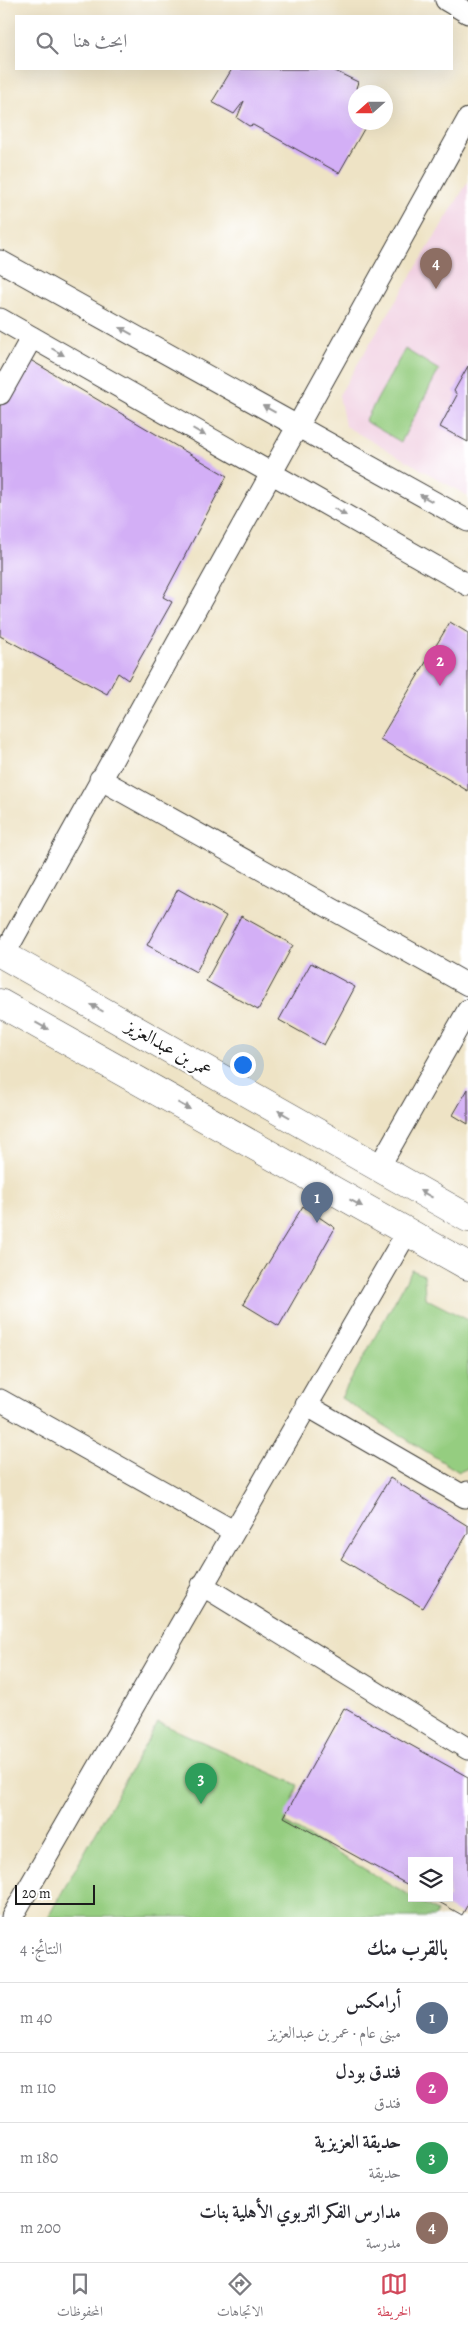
<!DOCTYPE html>
<html lang="ar">
<head>
<meta charset="utf-8">
<style>
  :root { --surface:#fff; --page:#f2f2f3; --text:#2b2b33; --muted:#7c7c81; --line:#e1e1e2; --accent:#d1495b }
  body { margin:0; font-family:Alegreya,Amiri,serif; background:var(--page); color:var(--text); direction:rtl }
  .controls { position:absolute; right:15px; bottom:15px; display:grid; overflow:hidden; border-radius:0px; box-shadow:0 5px 20px #0002 }
  .controls button { width:45px; height:45px; display:grid; place-items:center; padding:0; border:0; border-bottom:1px solid var(--line); background:var(--surface); color:var(--text); font:25px sans-serif }
  .compass { position:absolute; left:348px; top:85px; width:45px; height:45px; border-radius:50%; background:var(--surface); box-shadow:0 5px 20px #0002; rotate:249deg }
  .scale { position:absolute; left:15px; bottom:12px; width:80px; box-sizing:border-box; padding-left:5px; border:2px solid #1c1c1c; border-top:0; font-size:14px; line-height:18px; white-space:nowrap; color:#1c1c1c; -webkit-text-stroke:4px #fff; paint-order:stroke }
  .you { position:absolute; left:242px; top:1064px; width:18px; height:18px; margin:-12px; border:4px solid #fff; border-radius:50%; background:#1a73e8; box-shadow:0 0 0 8px #1a73e833 }
  .badge { display:grid; place-items:center; width:32px; height:32px; border-radius:50%; background:var(--accent); color:#fff; font-size:16px; font-weight:700 }
  .pin { position:absolute; translate:-50% -41px; filter:drop-shadow(0 1px 2px #0008) }
  .pin::after { content:''; position:absolute; top:26px; width:18px; height:15px; background:inherit; clip-path:polygon(0 0,100% 0,50% 100%) }
  .list { margin:0; padding:0; list-style:none }
  h2 { display:flex; justify-content:space-between; align-items:center; height:65px; margin:0; padding:0 20px; font-size:21px }
  h2 small { font-size:16px; font-weight:400; color:var(--muted) }
  .list li { display:grid; grid-template-columns:32px 1fr auto; gap:15px; align-items:center; box-sizing:border-box; height:70px; padding:0 20px; border-top:1px solid var(--line) }
  .list b { display:block; font-size:19px; white-space:nowrap }
  .list p { margin:0; font-size:16px; white-space:nowrap; color:var(--muted) }
  .list em { font-size:16px; font-style:normal; color:var(--muted) }
  .icon { flex:none; width:28px; height:28px; fill:none; stroke:currentColor; stroke-width:2; stroke-linecap:round; stroke-linejoin:round }
  .map { position:relative; flex:none; width:468px; height:1917px; overflow:hidden; direction:ltr }
  .search { position:absolute; background:var(--surface); box-shadow:0 5px 20px #0002; left:15px; right:15px; top:15px; height:55px; display:flex; align-items:center; gap:12px; box-sizing:border-box; padding:0 18px; border-radius:0px; color:var(--muted); font-size:19px }
  .sheet { height:345px; background:var(--surface) }
  nav { display:flex; justify-content:space-around; align-items:center; box-sizing:border-box; height:70px; border-top:1px solid var(--line); background:var(--surface); font-size:14px; color:var(--muted) }
  nav a { display:grid; justify-items:center; gap:2px }
  nav .on { color:var(--accent) }
  .map>svg:first-child { display:block }
  .built { fill:#f1d0e2 }
  .green { fill:#95cd80; stroke:#58744e }
  .building { fill:#d3aff6 }
  .lines { fill:none; stroke-linecap:round; stroke-linejoin:round }
  .minor-casing { stroke:#3c3a35; stroke-width:23 }
  .tertiary-casing { stroke:#3c3a35; stroke-width:29 }
  .minor { stroke:#fff; stroke-width:21 }
  .tertiary { stroke:#fff; stroke-width:28 }
  .oneway { fill:#999 }
  .labels { text-anchor:middle; dominant-baseline:central; stroke-width:4.5; stroke-linejoin:round; paint-order:stroke }
  .street-label { font-size:19px; fill:#1c1c1c; stroke:#fff }
</style>
</head>
<body>
<div class="map">
<svg width="468" height="1917" viewBox="0 0 468 1917">
  <rect width="100%" height="100%" fill="#fff"/>
  <filter id="ink" filterUnits="userSpaceOnUse"><feTurbulence type="fractalNoise" baseFrequency=".02" numOctaves="2"/><feDisplacementMap in="SourceGraphic" scale="10" xChannelSelector="R" yChannelSelector="G"/><feConvolveMatrix kernelMatrix="1 2 1 2 8 2 1 2 1" color-interpolation-filters="sRGB"/></filter>
  <filter id="wash" filterUnits="userSpaceOnUse"><feTurbulence type="fractalNoise" baseFrequency=".0096" numOctaves="4" result="noise"/><feDisplacementMap in="SourceGraphic" scale="20" xChannelSelector="R" yChannelSelector="G"/><feGaussianBlur stdDeviation="1.12" result="paint"/><feColorMatrix in="noise" values="0 0 0 0 0 0 0 0 0 0 0 0 0 0 0 0 0 1.4 0 .05"/><feComposite in="paint" operator="in"/></filter>
  <g filter="url(#wash)">
    <rect width="100%" height="100%" fill="#eee3c5"/>
    <path class="built" d="M468 182V496L345 426 339 395Z"/>
    <path class="green" d="M405 349 439 370 401 442 365 421Z
      M412 1270 424 1275 425 1298 468 1320V1468L459 1472 341 1398Z
      M158 1722 298 1785 285 1823 437 1911 434 1917H48Z"/>
    <g id="blocks">
      <path class="building" d="M232 69H331L358 82 356 88 364 92H356V122H368L339 173 253 125 249 126 237 118 244 101 234 114 212 102Z
        M27 358 227 476 163 597 172 602 128 680 118 673 107 694 0 636V406Z
        M468 366V442L440 427 457 395 454 391Z
        M450 622 468 633V791L380 739Z
        M178 889 226 916 196 972 147 945Z
        M241 916 293 945 258 1010 206 981Z
        M311 963 355 987 324 1045 279 1020Z
        M468 1089V1124L453 1115Z
        M303 1206 335 1228 279 1326 243 1304Z
        M390 1478 468 1526V1533L423 1608 341 1559Z
        M344 1708 468 1777V1904L462 1915 432 1898H449V1861H412V1887L284 1817Z"/>
    </g>
  </g>
  <g filter="url(#ink)">
    <use href="#blocks" fill-opacity="0" stroke="#3c3a35" stroke-width="1"/>
    <g class="lines">
      <defs>
        <path id="minor" d="M446 0 468 13
          M0 261 468 521
          M0 319 468 585
          M0 394 32 337
          M100 779 468 985
          M4 955 468 119
          M379 1167 468 1010
          M0 1400 233 1531
          M306 1405 465 1497 468 1492
          M202 1585 468 1749
          M12 1917 407 1232"/>
        <path id="tertiary" d="M0 953 468 1218
          M0 1003 468 1266"/>
      </defs>
      <use href="#minor" class="minor-casing"/>
      <use href="#tertiary" class="tertiary-casing"/>
      <use href="#minor" class="minor"/>
      <use href="#tertiary" class="tertiary"/>
    </g>
    <defs><path id="oneway-solid" d="M-6-.8H1V-3.2L6.5 0L1 3.2V.8H-6Z" transform="scale(1.25)"/></defs>
    <g class="oneway">
      <use href="#oneway-solid" transform="translate(126 331) rotate(-151)"/>
      <use href="#oneway-solid" transform="translate(58 352) rotate(30)"/>
      <use href="#oneway-solid" transform="translate(269 409) rotate(-151)"/>
      <use href="#oneway-solid" transform="translate(199 432) rotate(30)"/>
      <use href="#oneway-solid" transform="translate(426 498) rotate(-151)"/>
      <use href="#oneway-solid" transform="translate(340 512) rotate(30)"/>
      <use href="#oneway-solid" transform="translate(97 1008) rotate(-150)"/>
      <use href="#oneway-solid" transform="translate(42 1026) rotate(29)"/>
      <use href="#oneway-solid" transform="translate(184 1106) rotate(29)"/>
      <use href="#oneway-solid" transform="translate(284 1114) rotate(-150)"/>
      <use href="#oneway-solid" transform="translate(426 1194) rotate(-151)"/>
      <use href="#oneway-solid" transform="translate(356 1203) rotate(29)"/>
    </g>
  </g>
  <g class="labels">
    <g class="street-label">
      <text transform="translate(169 1048) rotate(30)">عمر بن عبدالعزيز</text>
    </g>
  </g>
</svg>
<div class="controls">
<button><svg class="icon" aria-label="layers" viewBox="0 0 24 24"><path d="M12 4l9 5-9 5-9-5zM3 14l9 5 9-5"/></svg></button>
</div>
<svg class="compass" viewBox="-18 -18 36 36"><path d="M0-13l5 13h-10z" fill="#e53935"/><path d="M0 13l5-13h-10z" fill="#7c7c81"/></svg>
<div class="scale">20 m</div>
<div class="you"></div>
<div class="pin badge" style="left:317px;top:1223px;background:#5c6f8a">1</div>
<div class="pin badge" style="left:440px;top:686px;background:#d1479c">2</div>
<div class="pin badge" style="left:201px;top:1804px;background:#2e9e5b">3</div>
<div class="pin badge" style="left:436px;top:289px;background:#8d6e63">4</div>
<div class="search"><svg class="icon" aria-label="search" viewBox="0 0 24 24"><circle cx="10" cy="10" r="6"/><path d="M15 15l6 6"/></svg>ابحث هنا</div>
</div>
<section class="sheet">
<h2>بالقرب منك<small>النتائج: 4</small></h2>
<ul class="list">
<li><span class="badge" style="background:#5c6f8a">1</span><div><b>أرامكس</b><p>مبنى عام · عمر بن عبدالعزيز</p></div><em>40 m</em></li>
<li><span class="badge" style="background:#d1479c">2</span><div><b>فندق بودل</b><p>فندق</p></div><em>110 m</em></li>
<li><span class="badge" style="background:#2e9e5b">3</span><div><b>حديقة العزيزية</b><p>حديقة</p></div><em>180 m</em></li>
<li><span class="badge" style="background:#8d6e63">4</span><div><b>مدارس الفكر التربوي الأهلية بنات</b><p>مدرسة</p></div><em>200 m</em></li>
</ul>
</section>
<nav>
<a class="on"><svg class="icon" aria-label="map" viewBox="0 0 24 24"><path d="M3 6l6-2 6 2 6-2v14l-6 2-6-2-6 2zM9 4v14M15 6v14"/></svg>الخريطة</a>
<a><svg class="icon" aria-label="directions" viewBox="0 0 24 24"><path d="M12 3l9 9-9 9-9-9zM9 14v-3h6M13 9l2 2-2 2"/></svg>الاتجاهات</a>
<a><svg class="icon" aria-label="saved" viewBox="0 0 24 24"><path d="M7 4h10v16l-5-4-5 4z"/></svg>المحفوظات</a>
</nav>
</body>
</html>
